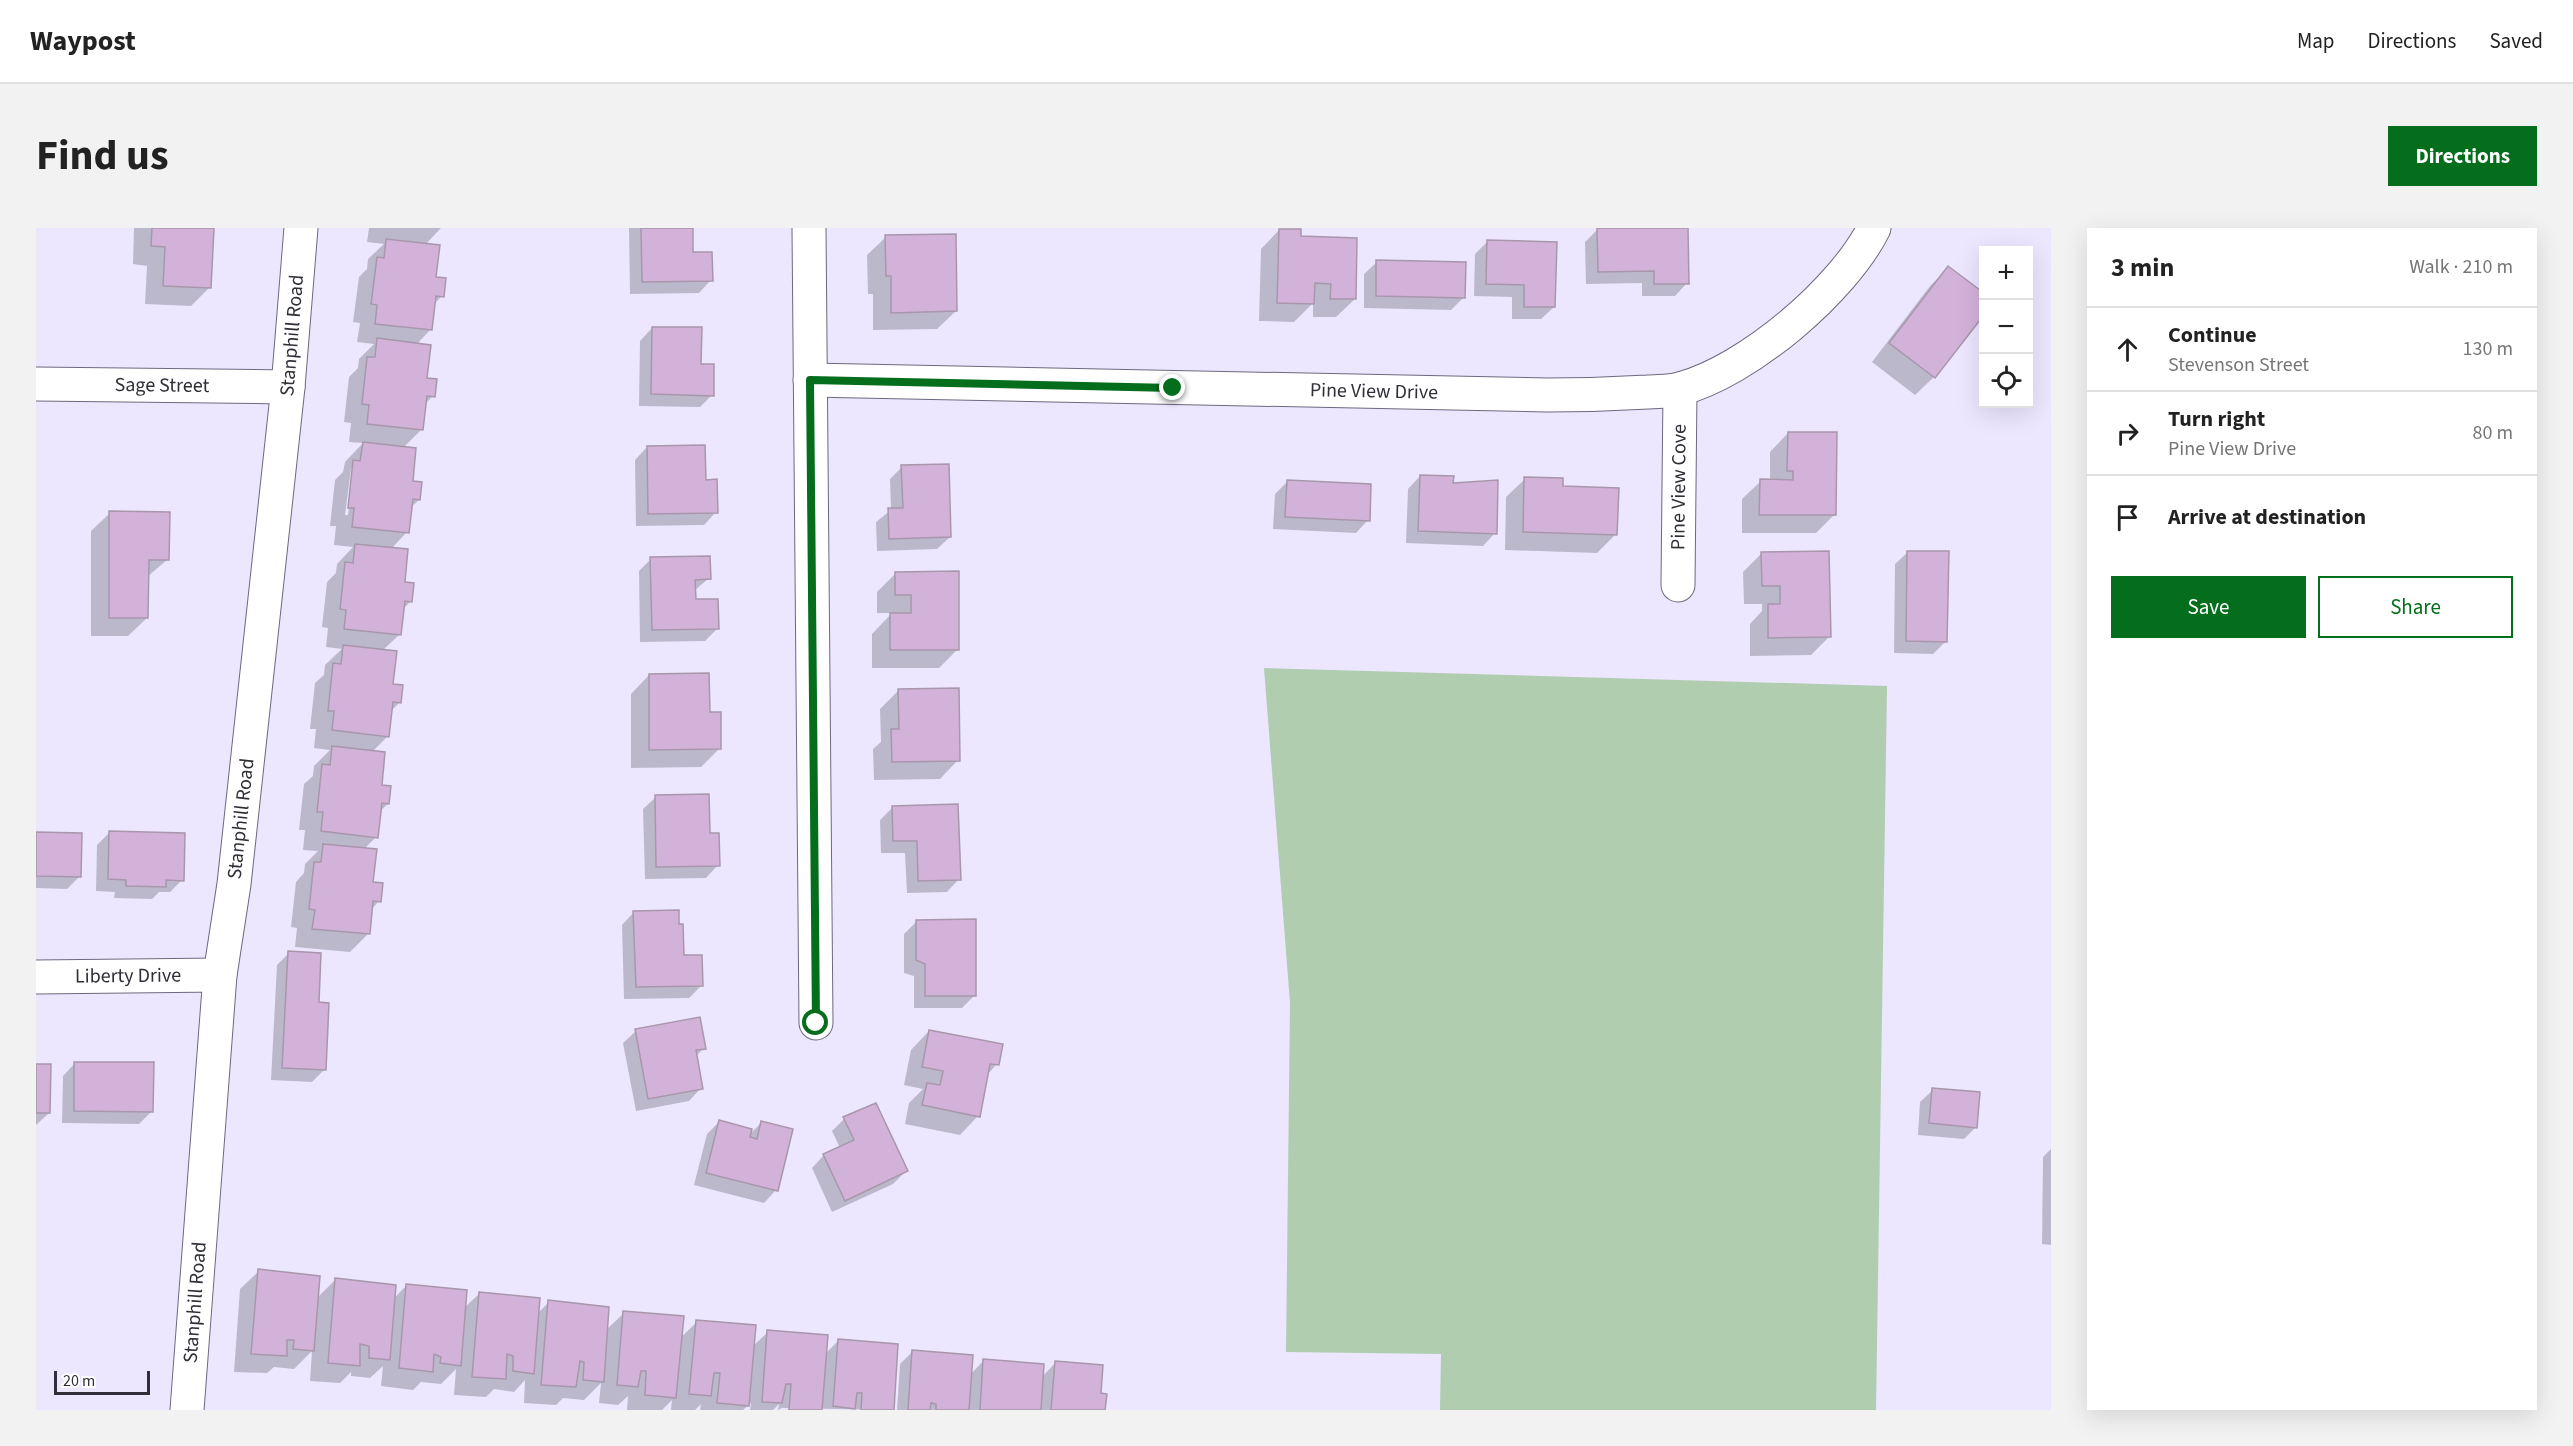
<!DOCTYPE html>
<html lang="en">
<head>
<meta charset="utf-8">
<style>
  :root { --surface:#fff; --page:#f2f2f2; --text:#222; --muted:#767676; --line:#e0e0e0; --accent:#046e1d }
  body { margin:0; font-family:"Source Sans 3",sans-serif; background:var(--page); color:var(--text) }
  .controls { position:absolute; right:18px; top:18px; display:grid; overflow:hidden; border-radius:0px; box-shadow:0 6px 24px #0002 }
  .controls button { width:54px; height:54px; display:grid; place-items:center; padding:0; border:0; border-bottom:2px solid var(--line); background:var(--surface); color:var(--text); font:30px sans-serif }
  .scale { position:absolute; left:18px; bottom:15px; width:96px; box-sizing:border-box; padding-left:6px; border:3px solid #312e37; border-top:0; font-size:16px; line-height:21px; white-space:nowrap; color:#312e37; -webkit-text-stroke:4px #fff; paint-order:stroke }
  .stop { position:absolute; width:18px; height:18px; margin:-14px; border:4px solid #046e1d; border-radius:50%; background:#fff }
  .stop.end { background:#046e1d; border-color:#fff; box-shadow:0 2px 6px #0008 }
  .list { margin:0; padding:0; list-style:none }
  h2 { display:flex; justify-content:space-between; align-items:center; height:78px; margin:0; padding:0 24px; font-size:26px }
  h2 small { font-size:20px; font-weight:400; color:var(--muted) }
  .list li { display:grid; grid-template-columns:39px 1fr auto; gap:18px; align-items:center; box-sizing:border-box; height:84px; padding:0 24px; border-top:2px solid var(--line) }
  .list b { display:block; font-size:22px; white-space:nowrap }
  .list p { margin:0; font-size:20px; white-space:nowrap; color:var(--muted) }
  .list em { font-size:20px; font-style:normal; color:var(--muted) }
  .actions { display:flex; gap:12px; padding:18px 24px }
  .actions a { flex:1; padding:14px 0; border:2px solid var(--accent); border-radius:0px; text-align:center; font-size:21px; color:var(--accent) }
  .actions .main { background:var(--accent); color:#fff }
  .icon { flex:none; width:33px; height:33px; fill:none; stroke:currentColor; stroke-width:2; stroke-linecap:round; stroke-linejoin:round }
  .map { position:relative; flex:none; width:2015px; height:1182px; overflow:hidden; border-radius:0px }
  header { display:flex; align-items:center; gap:36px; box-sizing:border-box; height:84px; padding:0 30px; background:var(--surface); border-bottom:2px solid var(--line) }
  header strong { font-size:28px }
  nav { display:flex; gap:33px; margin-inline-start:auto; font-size:21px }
  .intro { display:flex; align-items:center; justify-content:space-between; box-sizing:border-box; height:144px; padding:0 36px }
  h1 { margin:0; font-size:42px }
  .button { padding:15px 27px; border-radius:0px; background:var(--accent); color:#fff; font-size:21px; font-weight:700 }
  main { display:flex; gap:36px; padding:0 36px }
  aside { flex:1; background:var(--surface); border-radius:0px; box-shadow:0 6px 24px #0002 }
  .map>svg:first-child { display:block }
  .green { fill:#b0cdaf }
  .shadow { fill:#0003; fill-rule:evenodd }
  .building { fill:#d3b2da; stroke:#a897ab; stroke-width:1.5 }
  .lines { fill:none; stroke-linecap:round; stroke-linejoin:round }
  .minor-casing { stroke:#6e687e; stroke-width:35 }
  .minor { stroke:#fff; stroke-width:33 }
  .route { stroke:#046e1d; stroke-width:8 }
  .labels { text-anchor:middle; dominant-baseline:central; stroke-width:6; stroke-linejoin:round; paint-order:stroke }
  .street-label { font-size:20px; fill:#312e37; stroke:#fff }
</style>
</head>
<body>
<header>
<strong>Waypost</strong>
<nav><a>Map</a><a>Directions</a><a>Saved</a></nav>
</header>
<div class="intro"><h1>Find us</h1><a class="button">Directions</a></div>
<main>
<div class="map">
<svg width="2015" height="1182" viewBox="0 0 2015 1182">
  <rect width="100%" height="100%" fill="#ece6ff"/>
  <path class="green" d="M1228 440 1851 458 1840 1182H1404L1405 1126 1250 1124 1254 775Z"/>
  <path class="shadow" d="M98 0H176L173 60 155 78 109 76 111 38 97 36Z
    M333 0H405L389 17 406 68 398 76 395 101 380 117 397 168 389 176 386 201 367 220 375 254 383 272 374 280 371 304 355 321 375 373 366 382 364 406 346 423 363 475 355 483 352 508 336 524 352 576 343 584 340 609 328 621 336 655 343 673 335 682 332 706 314 724 259 719 261 700 255 699 260 654 268 645 269 636 282 623 267 622 269 602H263L268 556 277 548 278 538 294 522 278 520 280 501H274L279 455 288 447 289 437 306 421 290 419 292 400 286 399 291 354 300 345 301 336 317 319 298 317 300 298H294L299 252 307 244 309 234 327 215 313 214 315 195 308 194 313 149 322 140 323 131 338 116 321 114 324 95 317 94 323 49 331 41 332 31 348 16 331 14ZM318 237 312 287H309L315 241Z
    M593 0H655L656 26 675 52 663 65 594 66Z
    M1243 2 1263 10 1319 71 1300 89H1277V75L1258 94 1223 93 1225 21Z
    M1561 2 1651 55 1639 68H1606V55L1550 56 1549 14Z
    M850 9 920 83 901 101 837 102V66H832L831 27Z
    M1451 14 1518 79 1505 91H1476V69L1438 68 1439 26Z
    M1341 34 1427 70 1415 82 1328 80V46Z
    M1912 40 1898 149 1879 167 1836 134 1894 58Z
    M616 100 663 137 676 167 664 179 603 178 604 113Z
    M1752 205 1799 286 1780 305H1706V271L1725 253H1734V224Z
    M611 219 669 253 680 284 668 297 600 298 599 232Z
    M866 239 914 309 901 321 841 323 840 294 855 282 854 251Z
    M1384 248 1416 256 1461 254 1459 305 1447 318 1370 315 1372 261Z
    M1489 251 1525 259 1579 307 1561 325 1469 322 1470 269Z
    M1251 254 1332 292 1320 305 1237 301 1239 266Z
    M74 285 132 331 111 349V390L92 408H55V303Z
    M1872 324 1910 413 1897 426 1858 425 1859 336Z
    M1725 326 1793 409 1775 427 1714 428V396L1726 383V376H1708L1707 344Z
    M615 331 673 350 658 363V373L681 401 669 413 604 414 603 343Z
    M860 345 922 421 903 440H836V406L856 385H841V364Z
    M613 447 672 486 683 521 665 539 595 540V466Z
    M863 462 922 532 904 551 838 552 837 521 845 514 844 481Z
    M620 569 673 607 682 637 670 650 609 651 607 581Z
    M857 579 923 651 911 664 871 665 869 625H845L844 592Z
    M0 605 43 649 31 661 0 660Z
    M73 605 146 652 134 664H123L116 671 78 670 79 664 60 663 61 617Z
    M598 684 647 729 666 757 653 770 588 771 586 697Z
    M881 693 939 767 926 780H878V748L868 745V706Z
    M253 725 281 776 288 842 276 854 235 852 241 737Z
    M600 803 668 820 659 829 665 860 653 873 600 883 587 815Z
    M893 803 961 836 950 848 942 888 924 907 869 896 873 875 887 861 868 857 875 822Z
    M39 835 116 883 103 896 26 895 27 848Z
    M0 837 13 885 0 897Z
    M1897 862 1940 899 1928 911 1882 907 1884 874Z
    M808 891 870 943 857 956 796 984 776 940 788 927 804 920 796 903Z
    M683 894 713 907 726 894 740 962 728 975 658 957 671 906Z
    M2015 921V1017L2006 1016 2007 929Z
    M223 1043 281 1070 299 1052 358 1070 370 1058 428 1080 443 1066 501 1086 513 1074 570 1102 588 1085 644 1110 661 1094 717 1118 732 1104 789 1126 802 1113 856 1182 746 1180 742 1182 743 1176 737 1182H714L715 1175 707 1182H664L665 1176 659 1182H635L636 1172 626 1182H591L592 1168 582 1177 563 1175 565 1155 548 1172 527 1170 520 1177 488 1175 489 1152 478 1164 458 1161 450 1169 418 1167 420 1141 405 1156 385 1154 377 1162 345 1158 347 1138 334 1150 315 1148V1144L304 1155 274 1153 276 1123 258 1141 238 1139 231 1145 198 1144 204 1061Z
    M876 1124 934 1147 948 1132 1006 1149 1019 1135 1063 1166 1068 1182H861L864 1136Z"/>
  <path class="building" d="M116 0H178L175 60 127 58 129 19 115 18Z
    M605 0H657V24H676L677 53 606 54Z
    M1561 0H1652L1653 56H1618V43L1562 44Z
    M1243 1H1265V8L1321 10 1320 71H1294L1295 56 1279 55 1278 76 1241 75Z
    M920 6 921 83 855 85V48H850L849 7Z
    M350 11 404 17 400 49 410 50 408 69 400 68 396 102 339 96 341 77 335 76 341 29 348 30Z
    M1451 12 1521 14 1519 79H1488V57L1450 56Z
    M1340 32 1430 34 1429 70 1340 68Z
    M1912 38 1948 65V87L1899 150 1853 115Z
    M616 99H666L665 136H678V168L615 166Z
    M341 110 395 117 391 150 401 151 399 169 391 168 387 202 331 196 333 177 326 176 331 129H339Z
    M1752 204H1801L1800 287H1723L1724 251 1757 252V243H1751Z
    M327 214 380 220 377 253 386 254 384 272 377 271 373 305 316 299 318 280H312L317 232 324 233Z
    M669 217 670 252 681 251 682 285 612 286 611 218Z
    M913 236 915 309 853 311 852 280H867L865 237Z
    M1384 247 1418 248 1417 255 1462 252 1461 306 1382 303Z
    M1488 249 1527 250V258L1583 260 1581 307 1487 304Z
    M1251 252 1335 256 1334 293 1249 289Z
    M73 283 134 284 133 332H113L112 390H73Z
    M319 316 372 321 369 354 378 355 376 374 369 373 365 407 308 401 310 382 304 381 309 334 317 335Z
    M1793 323 1795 409 1732 410V376H1744V358H1726L1725 324Z
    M1871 323H1913L1911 414 1870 413Z
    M674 328 675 351 659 352 660 371H682L683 401 616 402 614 329Z
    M923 343V422H854V385H875V367H859V344Z
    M307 417 361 423 357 456 367 457 365 475 357 474 353 509 296 502 298 483H292L297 435 305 436Z
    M673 445 674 484H685V521L613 522V446Z
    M923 460 924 533 856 534 855 501H863L862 461Z
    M296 518 349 524 346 557 355 558 353 576 346 575 342 610 285 603 287 584H281L286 536 294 537Z
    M673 566 674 605H683L684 638 620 639 619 567Z
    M922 576 925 652 882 653 881 613H857L856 578Z
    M73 603 149 605 148 653 130 652V659L90 658V652L72 651Z
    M0 604 46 605 45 649 0 648Z
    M287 616 341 621 337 654 347 655 345 674 337 673 334 706 276 701 279 682 273 681 278 634H285Z
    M643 682V696H647L648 727H666L667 758 600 759 597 683Z
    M940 691V768H889V736L880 732V692Z
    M252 723 285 725 283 774 293 775 290 842 246 840Z
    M664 789 670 821 660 822 667 861 612 871 599 801Z
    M893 802 967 816 963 837 954 836 944 889 886 877 891 855 904 857 907 843 886 839Z
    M38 834H118L117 884 38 883Z
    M0 836H15L14 885H0Z
    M1896 860 1944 864 1941 900 1893 895Z
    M840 875 872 943 809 973 787 926 818 912 807 889Z
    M683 892 716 901 714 909 721 911 725 893 757 901 742 963 670 945Z
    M222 1041 284 1048 278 1123 257 1121 258 1112H251V1128L215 1126Z
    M299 1050 360 1057 354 1132 333 1130V1118L324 1116V1138L292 1135Z
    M370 1056 431 1062 425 1138 404 1135 405 1129 398 1126 397 1144 363 1140Z
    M443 1064 504 1070 498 1146 477 1143V1128L471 1126 470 1151 436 1149Z
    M512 1072 573 1079 568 1154 547 1152 548 1134 544 1133 540 1159 505 1157Z
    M587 1083 648 1088 640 1170 609 1167 610 1143H605L602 1159 581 1157Z
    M660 1092 720 1097 713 1178 681 1175 684 1145H678L675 1168 653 1166Z
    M731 1102 792 1107 786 1182H753L755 1156H750L746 1175 726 1174Z
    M802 1111 862 1116 858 1182H825L826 1165H821L819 1181 797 1178Z
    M876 1122 937 1127 933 1182H900V1176L895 1175 894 1182H872Z
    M947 1131 1008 1136 1005 1182H944Z
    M1019 1133 1067 1137 1065 1165 1071 1166 1069 1182H1015Z"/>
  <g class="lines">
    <defs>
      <g id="minor">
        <path d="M773 0 780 795"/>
        <path id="s1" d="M774 152 1511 167C1545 167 1578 166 1612 164 1622 163 1634 164 1644 161 1712 143 1807 62 1838 0"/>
        <path id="s2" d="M0 156 252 159"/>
        <path id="s3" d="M1642 357 1644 161"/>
        <path id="s4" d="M0 749 184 747"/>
        <path id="s5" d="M151 1182 184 747 198 656 252 159 265 0"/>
      </g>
    </defs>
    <use href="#minor" class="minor-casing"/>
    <use href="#minor" class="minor"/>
  </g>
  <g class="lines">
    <path class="route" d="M780 795 774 152 1137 160"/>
  </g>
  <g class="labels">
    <g class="street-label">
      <text stroke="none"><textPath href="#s5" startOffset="1080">Stanphill Road</textPath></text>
      <text stroke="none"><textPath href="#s2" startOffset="126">Sage Street</textPath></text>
      <text stroke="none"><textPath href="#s1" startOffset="564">Pine View Drive</textPath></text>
      <text stroke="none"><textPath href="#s3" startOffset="98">Pine View Cove</textPath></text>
      <text stroke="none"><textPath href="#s5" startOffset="594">Stanphill Road</textPath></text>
      <text stroke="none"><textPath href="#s4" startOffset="92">Liberty Drive</textPath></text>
      <text stroke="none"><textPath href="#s5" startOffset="108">Stanphill Road</textPath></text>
    </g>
  </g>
</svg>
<div class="controls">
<button>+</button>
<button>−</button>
<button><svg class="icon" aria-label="locate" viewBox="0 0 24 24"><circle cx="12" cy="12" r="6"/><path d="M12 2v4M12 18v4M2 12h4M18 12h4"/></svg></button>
</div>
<div class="scale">20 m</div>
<div class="stop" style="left:780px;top:795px"></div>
<div class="stop end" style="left:1137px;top:160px"></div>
</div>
<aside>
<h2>3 min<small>Walk · 210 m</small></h2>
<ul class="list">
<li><svg class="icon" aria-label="ahead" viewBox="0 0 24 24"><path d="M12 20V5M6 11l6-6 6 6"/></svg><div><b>Continue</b><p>Stevenson Street</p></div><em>130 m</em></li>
<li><svg class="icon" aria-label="right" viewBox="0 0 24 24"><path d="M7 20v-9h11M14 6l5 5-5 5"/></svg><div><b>Turn right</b><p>Pine View Drive</p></div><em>80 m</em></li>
<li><svg class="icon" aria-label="arrive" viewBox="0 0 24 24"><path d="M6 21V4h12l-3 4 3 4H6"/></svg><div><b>Arrive at destination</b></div></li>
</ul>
<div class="actions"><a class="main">Save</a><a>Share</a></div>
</aside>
</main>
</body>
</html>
